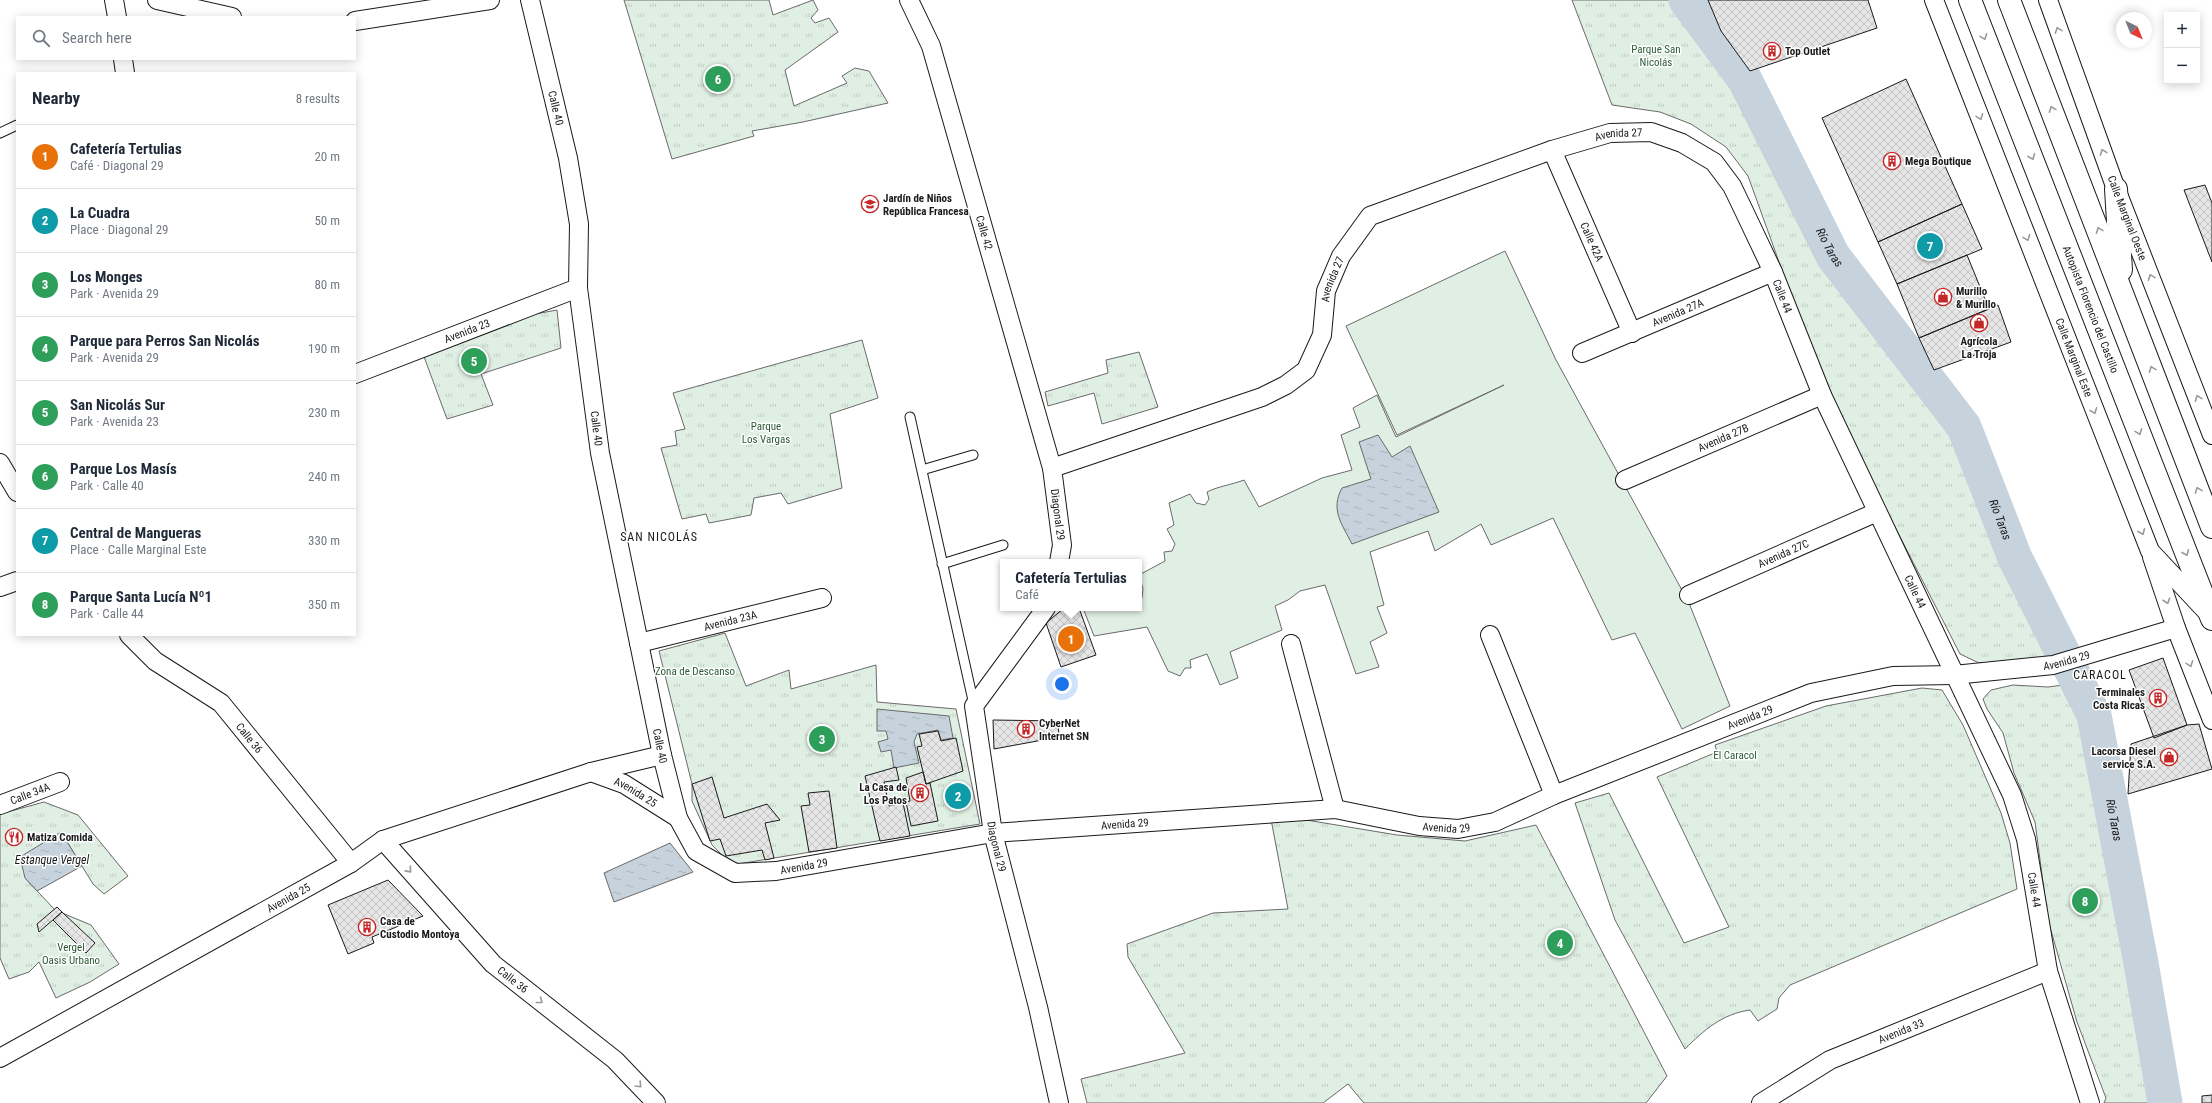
<!DOCTYPE html>
<html lang="en">
<head>
<meta charset="utf-8">
<style>
  :root { --surface:#fff; --page:#f2f2f3; --text:#1f2937; --muted:#747a83; --line:#e0e1e3; --accent:#c62828 }
  body { margin:0; font-family:"Roboto Condensed",sans-serif; background:var(--page); color:var(--text) }
  .controls { position:absolute; right:12px; top:12px; display:grid; overflow:hidden; border-radius:0px; box-shadow:0 2px 10px #0003 }
  .controls button { width:36px; height:36px; display:grid; place-items:center; padding:0; border:0; border-bottom:1px solid var(--line); background:var(--surface); color:var(--text); font:20px sans-serif }
  .compass { position:absolute; left:2116px; top:12px; width:36px; height:36px; border-radius:50%; background:var(--surface); box-shadow:0 2px 10px #0003; rotate:137deg }
  .you { position:absolute; left:1062px; top:684px; width:14px; height:14px; margin:-10px; border:3px solid #fff; border-radius:50%; background:#1a73e8; box-shadow:0 0 0 6px #1a73e833 }
  .badge { display:grid; place-items:center; width:26px; height:26px; border-radius:50%; background:var(--accent); color:#fff; font-size:13px; font-weight:700 }
  .pin { position:absolute; translate:-50% -50%; border:2px solid #fff; box-shadow:0 1px 4px #0006 }
  .popup { position:absolute; left:1000px; top:559px; width:142px; height:52px; box-sizing:border-box; display:grid; place-content:center; border-radius:0px; background:var(--surface); filter:drop-shadow(0 1px 3px #0005); font-size:13px; white-space:nowrap; color:var(--muted) }
  .popup b { font-size:15px; color:var(--text) }
  .popup::after { content:''; position:absolute; left:50%; top:100%; margin-left:-8px; border:8px solid transparent; border-top-color:var(--surface) }
  .list { margin:0; padding:0; list-style:none }
  h2 { display:flex; justify-content:space-between; align-items:center; height:52px; margin:0; padding:0 16px; font-size:17px }
  h2 small { font-size:13px; font-weight:400; color:var(--muted) }
  .list li { display:grid; grid-template-columns:26px 1fr auto; gap:12px; align-items:center; box-sizing:border-box; height:64px; padding:0 16px; border-top:1px solid var(--line) }
  .list b { display:block; font-size:15px; white-space:nowrap }
  .list p { margin:0; font-size:13px; white-space:nowrap; color:var(--muted) }
  .list em { font-size:13px; font-style:normal; color:var(--muted) }
  .icon { flex:none; width:22px; height:22px; fill:none; stroke:currentColor; stroke-width:2; stroke-linecap:round; stroke-linejoin:round }
  .map { position:relative; flex:none; width:2212px; height:1103px; overflow:hidden }
  .search { position:absolute; background:var(--surface); box-shadow:0 2px 10px #0003; left:16px; top:16px; width:340px; height:44px; display:flex; align-items:center; gap:10px; box-sizing:border-box; padding:0 14px; border-radius:0px; color:var(--muted); font-size:15px }
  .panel { position:absolute; background:var(--surface); box-shadow:0 2px 10px #0003; left:16px; top:72px; width:340px; height:564px; border-radius:0px }
  .map>svg:first-child { display:block }
  .grass { fill:#e0efe3; stroke:#6a6a6a }
  .park { fill:url(#park-tufts); stroke:#6a6a6a }
  .water { fill:url(#water-ripples); stroke:#6a6a6a }
  .lines { fill:none; stroke-linecap:round; stroke-linejoin:round }
  .river { stroke:#c6d2dc; stroke-width:35 }
  .building { fill:url(#building-cross-hatch); stroke:#1a1a1a }
  .lane-casing { stroke:#1a1a1a; stroke-width:11 }
  .street-casing { stroke:#1a1a1a; stroke-width:20 }
  .highway-casing { stroke:#1a1a1a; stroke-width:24 }
  .lane { stroke:#fff; stroke-width:9 }
  .street { stroke:#fff; stroke-width:18 }
  .highway { stroke:#fff; stroke-width:22 }
  .oneway { stroke:#989898 }
  .labels { text-anchor:middle; dominant-baseline:central; stroke-width:3; stroke-linejoin:round; paint-order:stroke }
  .park-label { font-size:11px; fill:#2b5a34; stroke:#fff }
  .poi-label { font-size:11px; font-weight:bold; fill:#1a1a1a; stroke:#fff; text-anchor:start }
  .street-label { font-size:11px; fill:#1a1a1a; stroke:#fff }
  .water-label { font-size:12px; font-style:italic; fill:#1a1a1a; stroke:#fff }
  .neighbourhood-label { font-size:12px; letter-spacing:1px; fill:#1a1a1a; stroke:#fff }
</style>
</head>
<body>
<div class="map">
<svg width="2212" height="1103" viewBox="0 0 2212 1103">
  <defs>
    <pattern id="park-tufts" width="24" height="20" patternUnits="userSpaceOnUse"><rect width="24" height="20" fill="#e0efe3"/><path d="M3 7l-1-3M5 7V3M7 7l1-3M15 17l-1-3M17 17v-4M19 17l1-3" fill="none" stroke="#c0ccc2"/></pattern>
    <pattern id="water-ripples" width="26" height="14" patternUnits="userSpaceOnUse"><rect width="26" height="14" fill="#c6d2dc"/><path d="M2 4q2-2 4 0t4 0M15 11q2-2 4 0t4 0" fill="none" stroke="#aab4bc"/></pattern>
    <pattern id="building-cross-hatch" width="8" height="8" patternUnits="userSpaceOnUse"><rect width="8" height="8" fill="#e6e6e6"/><path d="M0 0l8 8M0 8l8-8" fill="none" stroke="#c5c5c5"/></pattern>
  </defs>
  <rect width="100%" height="100%" fill="#fff"/>
  <path class="grass" d="M1505 251 1556 360 1689 603 1730 706 1682 729 1635 633 1612 640 1553 518 1491 545 1481 524 1435 551 1428 531 1370 552 1384 605 1377 607 1387 633 1370 642 1379 667 1356 674 1325 585 1300 591 1288 600 1275 606 1282 630 1230 652 1238 678 1220 685 1207 654 1190 660 1191 668H1185L1180 676 1168 671 1147 627 1094 636 1083 608H1139V599L1142 598 1143 589 1139 575 1165 561 1164 552 1172 551 1175 544 1167 529 1174 525 1169 503 1190 494 1196 503 1205 505 1209 499 1207 492C1219 486 1231 485 1244 480L1259 507 1322 478 1352 470 1341 435 1360 427 1353 408 1377 395 1396 437 1504 385 1397 435 1346 326Z"/>
  <path class="park" d="M624 0H769L773 15 813 0 818 10 811 18 815 23 829 18 838 32 785 70 794 106 847 83 842 76 855 68 869 71 888 103 803 122 752 131 754 136 672 159Z
    M1572 0H1684L1742 79 1831 259 1941 405 1962 429 2014 562 2064 658 1979 663 1960 654 1826 392 1748 176 1726 147 1691 124 1660 112 1612 105Z
    M557 310 561 348 481 374 493 405 447 419 423 354 519 317Z
    M862 340 878 398 830 414 842 488 788 504 781 493 754 498 751 515 709 523 706 514 682 519 661 448 677 445 675 431 685 429 673 393Z
    M1139 352 1158 407 1102 424 1094 393 1048 406 1045 392 1108 373 1106 360Z
    M725 633 746 686 789 670 791 689 876 665 877 702 956 709 980 824 732 865 712 845 692 801V784L659 651Z
    M2079 683 2098 733 2121 883 2155 1076 2165 1103H2104L2106 1098 2077 1022 2048 920 2035 822 2014 773 2003 733 1987 709 1983 699 1991 690 2013 685 2048 687Z
    M1922 688 1942 690 1963 725 2001 813 2010 843 2017 889 1790 985 1779 998 1777 1009 1758 1021 1750 1010C1722 1014 1704 1030 1685 1049L1615 920 1575 803 1609 793 1684 943 1729 927 1657 777 1717 752 1715 745 1826 706Z
    M44 802 78 815 128 876 104 894 93 884 61 832 25 878 55 910 91 925 119 964 90 982 56 998 39 962 29 972 9 979 0 958V814Z
    M1270 814 1397 835 1465 841 1536 825 1667 1076 1646 1103H1364L1348 1084 1323 1103H1087L1081 1079 1185 1053 1128 957 1127 944 1213 913 1288 909Z"/>
  <path class="water" d="M1378 435 1392 457 1410 446 1439 512 1352 544C1342 524 1330 510 1342 488L1371 479 1359 442Z
    M877 709 949 716 953 738 941 740 938 730 917 734 914 742 919 763 894 768 891 750 881 752 878 742 888 739 886 731H877Z
    M61 832 82 866 37 891 25 878 20 857Z
    M670 843 693 872 614 902 604 873Z"/>
  <g class="lines">
    <path class="river" id="s1" d="M1686 0 1745 80 1833 256 1964 427 2015 558 2094 715 2141 963 2165 1103"/>
  </g>
  <path class="building" d="M1708 0H1868L1877 28 1750 71 1721 31Z
    M1906 79 1962 204 1878 242 1822 118Z
    M2205 185 2212 203V262L2184 190Z
    M1962 204 1982 249 1897 284 1878 242Z
    M1967 255 1989 309 1919 338 1897 284Z
    M1998 305 2011 342 1934 370 1919 338Z
    M1064 608H1079L1096 655 1061 667 1046 623Z
    M2163 658 2187 725 2154 738 2129 670Z
    M993 720 1058 721 1059 737 994 749Z
    M2199 724 2212 769 2128 794 2131 744 2187 725Z
    M938 731 941 741 956 738 963 771 926 784 917 747 922 746 919 734Z
    M896 767 899 780 884 782 889 806 903 803 910 836 880 841 865 776Z
    M923 772 926 784 930 783 938 821 911 826 906 802 910 801 906 778Z
    M712 777 724 818 767 804 780 820 765 823 774 858 765 860 762 850 726 856 720 839 710 841 692 784Z
    M964 785 968 802 953 806 948 790Z
    M829 791 837 848 809 852 801 806 810 805 808 793Z
    M388 880 423 916 372 937 374 943 348 954 328 905Z
    M57 907 62 912 39 932 37 924Z
    M62 912 95 943 86 953 53 920Z
    M2212 1095V1103H2202V1096Z"/>
  <g class="lines">
    <defs>
      <path id="lane" d="M0 133 17 125
        M910 417 974 705
        M922 470 973 455
        M942 564 1003 545"/>
      <g id="street">
        <path d="M114 0 117 17"/>
        <path d="M157 0 232 17"/>
        <path id="s2" d="M530 0 568 158 579 224 578 288 600 453 662 755 678 818 696 851 735 873 776 871 993 833 1335 809 1419 826 1458 829 1495 822 1554 795 1811 693 1893 676 1954 675 2053 665 2176 628"/>
        <path id="s3" d="M909 0 931 46 1052 468 1062 545 1059 562"/>
        <path id="s4" d="M1934 0 2150 551 2207 612"/>
        <path id="s5" d="M2048 0 2116 189 2212 435"/>
        <path d="M355 21 490 0"/>
        <path d="M123 59 125 73"/>
        <path id="s6" d="M1552 150 1632 333"/>
        <path id="s7" d="M1582 353 1773 272"/>
        <path id="s8" d="M355 374 578 288"/>
        <path d="M0 463 17 492"/>
        <path id="s9" d="M1052 468 1262 397 1286 385 1306 370 1322 335 1326 291 1341 256 1370 216 1552 150 1610 133 1651 132 1682 143 1714 162 1732 186 1745 213 1773 272 1822 395 2012 795 2026 839 2048 971 2090 1103"/>
        <path id="s10" d="M1625 480 1822 395"/>
        <path d="M2152 557 2176 628 2212 720"/>
        <path d="M0 587 17 581"/>
        <path id="s11" d="M1689 595 1877 512"/>
        <path id="s12" d="M1046 608 974 706 993 833 1038 1007 1059 1103"/>
        <path id="s13" d="M129 635 155 661 221 703 351 863"/>
        <path d="M1490 635 1554 795"/>
        <path id="s14" d="M639 643 822 598"/>
        <path d="M1291 644 1335 809"/>
        <path id="s15" d="M591 772 624 784 678 818"/>
        <path id="s16" d="M0 805 60 782"/>
        <path id="s17" d="M383 840 493 964 615 1060 656 1103"/>
        <path id="s18" d="M0 1058 351 863 383 840 591 772 662 755"/>
        <path id="s19" d="M1761 1103 1830 1060 2048 971"/>
      </g>
      <g id="highway">
        <path id="s20" d="M1970 0 2212 619"/>
        <path d="M2009 0 2212 527"/>
        <path d="M2116 189 2121 270"/>
      </g>
    </defs>
    <use href="#lane" class="lane-casing"/>
    <use href="#street" class="street-casing"/>
    <use href="#highway" class="highway-casing"/>
    <use href="#lane" class="lane"/>
    <use href="#street" class="street"/>
    <use href="#highway" class="highway"/>
  </g>
  <defs><path id="oneway-chevron" d="M-2-3.5L2.5 0L-2 3.5" fill="none" stroke-width="1.6" stroke-linecap="round" stroke-linejoin="round"/></defs>
  <g class="oneway">
    <use href="#oneway-chevron" transform="translate(2058 30) rotate(-110)"/>
    <use href="#oneway-chevron" transform="translate(1984 37) rotate(69)"/>
    <use href="#oneway-chevron" transform="translate(2052 109) rotate(-111)"/>
    <use href="#oneway-chevron" transform="translate(1980 117) rotate(69)"/>
    <use href="#oneway-chevron" transform="translate(2103 152) rotate(-110)"/>
    <use href="#oneway-chevron" transform="translate(2032 157) rotate(68)"/>
    <use href="#oneway-chevron" transform="translate(2099 230) rotate(-111)"/>
    <use href="#oneway-chevron" transform="translate(2027 238) rotate(69)"/>
    <use href="#oneway-chevron" transform="translate(2151 277) rotate(-111)"/>
    <use href="#oneway-chevron" transform="translate(2152 369) rotate(-111)"/>
    <use href="#oneway-chevron" transform="translate(2198 398) rotate(-111)"/>
    <use href="#oneway-chevron" transform="translate(2094 411) rotate(69)"/>
    <use href="#oneway-chevron" transform="translate(2139 432) rotate(69)"/>
    <use href="#oneway-chevron" transform="translate(2198 490) rotate(-111)"/>
    <use href="#oneway-chevron" transform="translate(2142 532) rotate(68)"/>
    <use href="#oneway-chevron" transform="translate(2186 553) rotate(68)"/>
    <use href="#oneway-chevron" transform="translate(2167 601) rotate(71)"/>
    <use href="#oneway-chevron" transform="translate(2190 664) rotate(69)"/>
    <use href="#oneway-chevron" transform="translate(409 870) rotate(48)"/>
    <use href="#oneway-chevron" transform="translate(540 1001) rotate(38)"/>
    <use href="#oneway-chevron" transform="translate(639 1085) rotate(46)"/>
  </g>
  <defs>
    <symbol id="building-ring" viewBox="-11 -11 22 22"><circle r="9.5" fill="#fff" stroke="#c62828" stroke-width="1.5"/><path d="M-4-6H4V6H1V3H-1V6H-4ZM-2.5-4.3h1.7v1.8h-1.7ZM.8-4.3h1.7v1.8H.8ZM-2.5-1h1.7V.8h-1.7ZM.8-1h1.7V.8H.8Z" fill="#c62828"/></symbol>
    <symbol id="school-ring" viewBox="-11 -11 22 22"><circle r="9.5" fill="#fff" stroke="#c62828" stroke-width="1.5"/><path d="M0-5L7-2L0 1L-7-2ZM-4 1L0 2.5L4 1V4Q0 6-4 4Z" fill="#c62828"/></symbol>
    <symbol id="shop-ring" viewBox="-11 -11 22 22"><circle r="9.5" fill="#fff" stroke="#c62828" stroke-width="1.5"/><path d="M-5-2.5h2.3a2.7 3.5 0 0 1 5.4 0H5L5.5 6h-11ZM-1.5-2.5h3a1.5 2.3 0 0 0-3 0Z" fill="#c62828"/></symbol>
    <symbol id="restaurant-ring" viewBox="-11 -11 22 22"><circle r="9.5" fill="#fff" stroke="#c62828" stroke-width="1.5"/><path d="M-5-6h1v4h1v-4h1v4h1v-4h1v5L-1.5 .5V6h-2V.5L-5-1ZM5-6V6H3V1.5H1.5Q1.5-4 5-6Z" fill="#c62828"/></symbol>
  </defs>
  <g fill-rule="evenodd">
    <use href="#building-ring" x="1762" y="41" width="20" height="20"/>
    <use href="#building-ring" x="1882" y="151" width="20" height="20"/>
    <use href="#school-ring" x="860" y="194" width="20" height="20"/>
    <use href="#shop-ring" x="1933" y="287" width="20" height="20"/>
    <use href="#shop-ring" x="1969" y="313" width="20" height="20"/>
    <use href="#building-ring" x="2148" y="688" width="20" height="20"/>
    <use href="#building-ring" x="1016" y="719" width="20" height="20"/>
    <use href="#shop-ring" x="2159" y="747" width="20" height="20"/>
    <use href="#building-ring" x="910" y="783" width="20" height="20"/>
    <use href="#restaurant-ring" x="4" y="827" width="20" height="20"/>
    <use href="#building-ring" x="357" y="917" width="20" height="20"/>
  </g>
  <g class="labels">
    <g class="park-label">
      <text x="1656" y="49">Parque San<tspan x="1656" dy="13">Nicolás</tspan></text>
      <text x="766" y="426">Parque<tspan x="766" dy="13">Los Vargas</tspan></text>
      <text x="695" y="671">Zona de Descanso</text>
      <text x="1735" y="755">El Caracol</text>
      <text x="71" y="947">Vergel<tspan x="71" dy="13">Oasis Urbano</tspan></text>
    </g>
    <g class="poi-label">
      <text x="1785" y="51">Top Outlet</text>
      <text x="1905" y="161">Mega Boutique</text>
      <text x="883" y="198">Jardín de Niños<tspan x="883" dy="13">República Francesa</tspan></text>
      <text x="1956" y="291">Murillo<tspan x="1956" dy="13">&amp; Murillo</tspan></text>
      <text x="1979" y="341" text-anchor="middle">Agrícola<tspan x="1979" dy="13">La Troja</tspan></text>
      <text x="2145" y="692" text-anchor="end">Terminales<tspan x="2145" dy="13">Costa Ricas</tspan></text>
      <text x="1039" y="723">CyberNet<tspan x="1039" dy="13">Internet SN</tspan></text>
      <text x="2156" y="751" text-anchor="end">Lacorsa Diesel<tspan x="2156" dy="13">service S.A.</tspan></text>
      <text x="907" y="787" text-anchor="end">La Casa de<tspan x="907" dy="13">Los Patos</tspan></text>
      <text x="27" y="837">Matiza Comida</text>
      <text x="380" y="921">Casa de<tspan x="380" dy="13">Custodio Montoya</tspan></text>
    </g>
    <g class="street-label">
      <text stroke="none"><textPath href="#s2" startOffset="111">Calle 40</textPath></text>
      <text stroke="none"><textPath href="#s9" startOffset="706">Avenida 27</textPath></text>
      <text stroke="none"><textPath href="#s5" startOffset="232">Calle Marginal Oeste</textPath></text>
      <text stroke="none"><textPath href="#s3" startOffset="245">Calle 42</textPath></text>
      <text stroke="none"><textPath href="#s6" startOffset="100">Calle 42A</textPath></text>
      <text stroke="none"><textPath href="#s9" startOffset="369">Avenida 27</textPath></text>
      <text stroke="none"><textPath href="#s9" startOffset="960">Calle 44</textPath></text>
      <text stroke="none"><textPath href="#s20" startOffset="332">Autopista Florencio del Castillo</textPath></text>
      <text stroke="none"><textPath href="#s7" startOffset="104">Avenida 27A</textPath></text>
      <text stroke="none"><textPath href="#s8" startOffset="120">Avenida 23</textPath></text>
      <text stroke="none"><textPath href="#s4" startOffset="384">Calle Marginal Este</textPath></text>
      <text stroke="none"><textPath href="#s2" startOffset="435">Calle 40</textPath></text>
      <text stroke="none"><textPath href="#s10" startOffset="107">Avenida 27B</textPath></text>
      <text stroke="none"><textPath href="#s3" startOffset="537">Diagonal 29</textPath></text>
      <text stroke="none"><textPath href="#s11" startOffset="103">Avenida 27C</textPath></text>
      <text stroke="none"><textPath href="#s9" startOffset="1284">Calle 44</textPath></text>
      <text stroke="none"><textPath href="#s14" startOffset="94">Avenida 23A</textPath></text>
      <text stroke="none"><textPath href="#s2" startOffset="2282">Avenida 29</textPath></text>
      <text stroke="none"><textPath href="#s2" startOffset="1958">Avenida 29</textPath></text>
      <text stroke="none"><textPath href="#s13" startOffset="160">Calle 36</textPath></text>
      <text stroke="none"><textPath href="#s2" startOffset="759">Calle 40</textPath></text>
      <text stroke="none"><textPath href="#s15" startOffset="49">Avenida 25</textPath></text>
      <text stroke="none"><textPath href="#s16" startOffset="32">Calle 34A</textPath></text>
      <text stroke="none"><textPath href="#s2" startOffset="1309">Avenida 29</textPath></text>
      <text stroke="none"><textPath href="#s2" startOffset="1633">Avenida 29</textPath></text>
      <text stroke="none"><textPath href="#s12" startOffset="264">Diagonal 29</textPath></text>
      <text stroke="none"><textPath href="#s2" startOffset="985">Avenida 29</textPath></text>
      <text stroke="none"><textPath href="#s9" startOffset="1607">Calle 44</textPath></text>
      <text stroke="none"><textPath href="#s18" startOffset="330">Avenida 25</textPath></text>
      <text stroke="none"><textPath href="#s17" startOffset="191">Calle 36</textPath></text>
      <text stroke="none"><textPath href="#s19" startOffset="158">Avenida 33</textPath></text>
    </g>
    <g class="water-label">
      <text stroke="none"><textPath href="#s1" startOffset="287">Río Taras</textPath></text>
      <text stroke="none"><textPath href="#s1" startOffset="611">Río Taras</textPath></text>
      <text stroke="none"><textPath href="#s1" startOffset="935">Río Taras</textPath></text>
      <text x="52" y="860">Estanque Vergel</text>
    </g>
    <g class="neighbourhood-label">
      <text x="659" y="537">SAN NICOLÁS</text>
      <text x="2100" y="675">CARACOL</text>
    </g>
  </g>
</svg>
<div class="controls">
<button>+</button>
<button>−</button>
</div>
<svg class="compass" viewBox="-18 -18 36 36"><path d="M0-13l5 13h-10z" fill="#e53935"/><path d="M0 13l5-13h-10z" fill="#747a83"/></svg>
<div class="you"></div>
<div class="pin badge" style="left:1071px;top:639px;background:#e8710a">1</div>
<div class="popup"><b>Cafetería Tertulias</b>Café</div>
<div class="pin badge" style="left:958px;top:796px;background:#0f9aa8">2</div>
<div class="pin badge" style="left:822px;top:739px;background:#2e9e5b">3</div>
<div class="pin badge" style="left:1560px;top:943px;background:#2e9e5b">4</div>
<div class="pin badge" style="left:474px;top:361px;background:#2e9e5b">5</div>
<div class="pin badge" style="left:718px;top:79px;background:#2e9e5b">6</div>
<div class="pin badge" style="left:1930px;top:246px;background:#0f9aa8">7</div>
<div class="pin badge" style="left:2085px;top:901px;background:#2e9e5b">8</div>
<div class="search"><svg class="icon" aria-label="search" viewBox="0 0 24 24"><circle cx="10" cy="10" r="6"/><path d="M15 15l6 6"/></svg>Search here</div>
<section class="panel">
<h2>Nearby<small>8 results</small></h2>
<ul class="list">
<li><span class="badge" style="background:#e8710a">1</span><div><b>Cafetería Tertulias</b><p>Café · Diagonal 29</p></div><em>20 m</em></li>
<li><span class="badge" style="background:#0f9aa8">2</span><div><b>La Cuadra</b><p>Place · Diagonal 29</p></div><em>50 m</em></li>
<li><span class="badge" style="background:#2e9e5b">3</span><div><b>Los Monges</b><p>Park · Avenida 29</p></div><em>80 m</em></li>
<li><span class="badge" style="background:#2e9e5b">4</span><div><b>Parque para Perros San Nicolás</b><p>Park · Avenida 29</p></div><em>190 m</em></li>
<li><span class="badge" style="background:#2e9e5b">5</span><div><b>San Nicolás Sur</b><p>Park · Avenida 23</p></div><em>230 m</em></li>
<li><span class="badge" style="background:#2e9e5b">6</span><div><b>Parque Los Masís</b><p>Park · Calle 40</p></div><em>240 m</em></li>
<li><span class="badge" style="background:#0f9aa8">7</span><div><b>Central de Mangueras</b><p>Place · Calle Marginal Este</p></div><em>330 m</em></li>
<li><span class="badge" style="background:#2e9e5b">8</span><div><b>Parque Santa Lucía Nº1</b><p>Park · Calle 44</p></div><em>350 m</em></li>
</ul>
</section>
</div>
</body>
</html>
